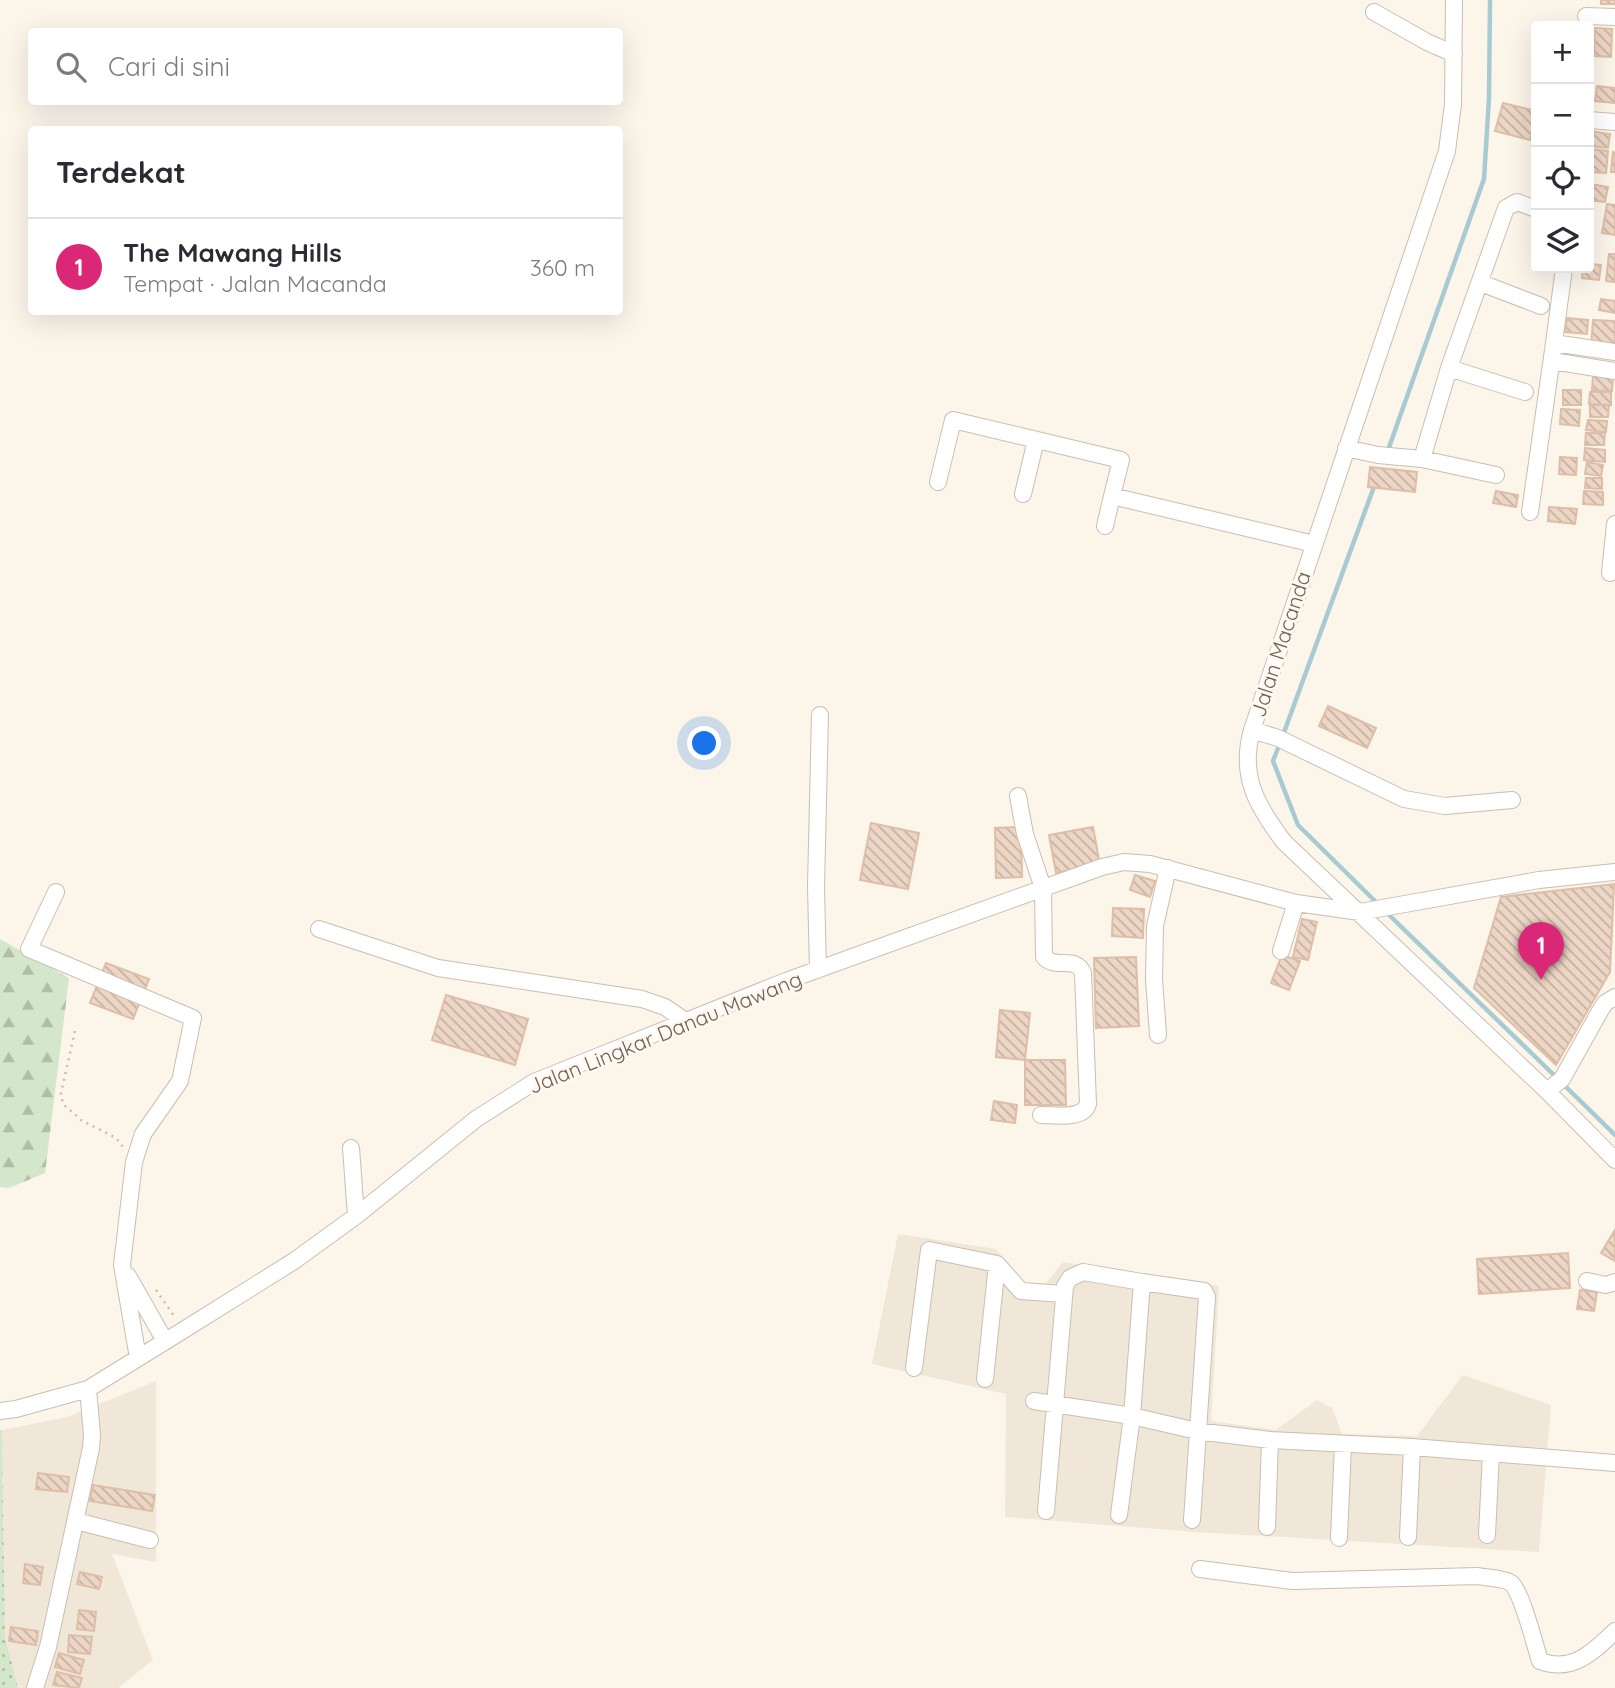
<!DOCTYPE html>
<html lang="id">
<head>
<meta charset="utf-8">
<style>
  :root { --surface:#fff; --page:#f7f7f7; --text:#2b2b33; --muted:#7c7c81; --line:#e1e1e2; --accent:#db2777 }
  body { margin:0; font-family:Quicksand,sans-serif; background:var(--page); color:var(--text) }
  .controls { position:absolute; right:21px; top:21px; display:grid; overflow:hidden; border-radius:7px; box-shadow:0 7px 28px #0002 }
  .controls button { width:63px; height:63px; display:grid; place-items:center; padding:0; border:0; border-bottom:2px solid var(--line); background:var(--surface); color:var(--text); font:35px sans-serif }
  .you { position:absolute; left:705px; top:744px; width:24px; height:24px; margin:-18px; border:5px solid #fff; border-radius:50%; background:#1a73e8; box-shadow:0 0 0 10px #1a73e833 }
  .badge { display:grid; place-items:center; width:46px; height:46px; border-radius:50%; background:var(--accent); color:#fff; font-size:23px; font-weight:700 }
  .pin { position:absolute; translate:-50% -58px; filter:drop-shadow(0 2px 4px #0008) }
  .pin::after { content:''; position:absolute; top:37px; width:24px; height:21px; background:inherit; clip-path:polygon(0 0,100% 0,50% 100%) }
  .list { margin:0; padding:0; list-style:none }
  h2 { display:flex; justify-content:space-between; align-items:center; height:91px; margin:0; padding:0 28px; font-size:30px }
  h2 small { font-size:23px; font-weight:400; color:var(--muted) }
  .list li { display:grid; grid-template-columns:46px 1fr auto; gap:21px; align-items:center; box-sizing:border-box; height:98px; padding:0 28px; border-top:2px solid var(--line) }
  .list b { display:block; font-size:26px; white-space:nowrap }
  .list p { margin:0; font-size:23px; white-space:nowrap; color:var(--muted) }
  .list em { font-size:23px; font-style:normal; color:var(--muted) }
  .icon { flex:none; width:38px; height:38px; fill:none; stroke:currentColor; stroke-width:2; stroke-linecap:round; stroke-linejoin:round }
  .map { position:relative; flex:none; width:1615px; height:1688px; overflow:hidden }
  .search { position:absolute; background:var(--surface); box-shadow:0 7px 28px #0002; left:28px; top:28px; width:595px; height:77px; display:flex; align-items:center; gap:18px; box-sizing:border-box; padding:0 24px; border-radius:7px; color:var(--muted); font-size:26px }
  .panel { position:absolute; background:var(--surface); box-shadow:0 7px 28px #0002; left:28px; top:126px; width:595px; height:189px; border-radius:7px }
  .map>svg:first-child { display:block }
  .residential { fill:#f1e7d9 }
  .grass { fill:url(#grass-dots) }
  .forest { fill:url(#forest-firs) }
  .lines { fill:none; stroke-linecap:round; stroke-linejoin:round }
  .stream { stroke:#a8cbd3; stroke-width:4.5 }
  .building { fill:url(#building-back-hatch); stroke:#debea7; stroke-width:2 }
  .minor-casing { stroke:#ccbdb1; stroke-width:18 }
  .path { stroke:#d2baa8; stroke-width:2.5; stroke-dasharray:2 5; stroke-linecap:butt }
  .minor { stroke:#fff; stroke-width:16 }
  .labels { text-anchor:middle; dominant-baseline:central; stroke-width:6; stroke-linejoin:round; paint-order:stroke }
  .street-label { font-size:21px; fill:#735e50; stroke:#fdf9f1 }
</style>
</head>
<body>
<div class="map">
<svg width="1615" height="1688" viewBox="0 0 1615 1688">
  <defs>
    <pattern id="grass-dots" width="8" height="8" patternUnits="userSpaceOnUse" patternTransform="scale(1.75)"><rect width="8" height="8" fill="#d5e7ca"/><path d="M2 2h.1M6 6h.1" fill="none" stroke="#b1bea6" stroke-width="1.8" stroke-linecap="round"/></pattern>
    <pattern id="forest-firs" width="22" height="20" patternUnits="userSpaceOnUse" patternTransform="scale(1.75)"><rect width="22" height="20" fill="#d5e7ca"/><path d="M5 1l3.5 6h-7zM16 11l3.5 6h-7z" fill="#b1bea6"/></pattern>
    <pattern id="building-back-hatch" width="6" height="6" patternUnits="userSpaceOnUse" patternTransform="scale(1.75)"><rect width="6" height="6" fill="#edd6c5"/><path d="M-1 5l2 2M0 0l6 6M5-1l2 2" fill="none" stroke="#c4b1a2"/></pattern>
  </defs>
  <rect width="100%" height="100%" fill="#fbf5ea"/>
  <path class="residential" d="M898 1234 996 1249 1025 1284 1046 1283 1063 1262 1219 1286 1211 1421 1276 1430 1317 1400 1332 1408 1342 1434 1417 1436 1463 1375 1551 1405 1539 1552 1196 1532 1005 1517 1006 1394 872 1364Z
    M156 1381V1562L112 1554 153 1660 118 1688H18L5 1636 2 1430 67 1417Z"/>
  <path class="grass" d="M0 1430H2L5 1636 18 1688H0Z"/>
  <path class="forest" d="M0 939 69 978 45 1173 9 1188 0 1187Z"/>
  <g class="lines">
    <path class="stream" d="M1387 453 1484 179 1489 98 1490 0
      M1283 735 1375 484
      M1280 743 1273 761 1298 825 1379 905
      M1385 911 1557 1078
      M1563 1084 1615 1135"/>
  </g>
  <path class="building" d="M1601 0H1615V4H1601Z
    M1595 28 1612 29 1611 57 1594 56Z
    M1597 86 1615 88V103L1595 101Z
    M1503 103 1536 111 1530 140 1495 131Z
    M1590 131 1610 134 1608 148 1589 146Z
    M1589 149 1608 151 1606 173 1589 172Z
    M1613 152 1615 153V172H1611Z
    M1590 184 1608 187 1605 202 1589 200Z
    M1607 204 1615 205V235L1602 233Z
    M1609 254H1615V282L1606 281Z
    M1589 264 1601 265 1599 280 1582 278 1583 268H1589Z
    M1601 299 1615 301V313L1599 310Z
    M1567 318 1588 320 1587 334 1565 332Z
    M1593 320 1615 321V348L1591 347Z
    M1593 376 1613 378 1612 391 1592 390Z
    M1563 390H1581V405H1563Z
    M1590 392H1611V405L1589 404Z
    M1590 405H1609L1608 417H1590Z
    M1561 409 1580 410 1579 426 1560 424Z
    M1588 420 1607 421 1606 432 1586 430Z
    M1586 433H1605L1604 445H1585Z
    M1585 448 1605 450V462L1584 460Z
    M1560 457 1577 458 1576 475 1559 474Z
    M1587 462 1603 465 1601 476 1585 474Z
    M1370 467 1417 472 1415 492 1368 487Z
    M1586 478H1602V489L1585 488Z
    M1496 491 1518 495 1516 507 1493 503Z
    M1584 491 1603 492V505L1583 504Z
    M1549 507 1577 509 1575 524 1548 521Z
    M1328 706 1376 728 1367 748 1319 726Z
    M871 823 919 833 908 889 860 880Z
    M1021 827 1022 877 996 878 995 828Z
    M1093 827 1100 865 1056 873 1049 835Z
    M1135 875 1155 881 1150 897 1130 890Z
    M1614 884 1610 972 1556 1065 1474 988 1501 897Z
    M1113 908 1144 909 1143 938 1112 936Z
    M1302 919 1317 922 1308 960 1293 957Z
    M1282 955 1300 961 1289 990 1271 983Z
    M1136 957 1139 1026 1096 1028 1094 958Z
    M106 963 149 979 133 1019 90 1003Z
    M446 995 528 1019 515 1065 432 1040Z
    M1000 1010 1030 1013 1025 1060 996 1057Z
    M1025 1060H1065L1066 1105H1025Z
    M994 1101 1017 1105 1015 1123 991 1120Z
    M1615 1230V1261L1601 1253Z
    M1568 1253 1570 1288 1479 1294 1477 1259Z
    M1580 1290 1597 1292 1594 1311 1577 1309Z
    M38 1473 69 1477 67 1492 36 1489Z
    M93 1485 155 1495 152 1511 90 1501Z
    M25 1564 43 1567 40 1585 23 1583Z
    M80 1572 102 1577 99 1589 77 1584Z
    M79 1610 96 1612 94 1631 77 1629Z
    M11 1627 38 1631 36 1645 9 1641Z
    M69 1635 92 1637 90 1654 68 1652Z
    M59 1653 84 1660 80 1674 55 1667Z
    M57 1672 82 1678 79 1688 53 1685Z"/>
  <g class="lines">
    <defs>
      <path id="minor" d="M1454 0 1453 104 1447 151 1252 730C1239 776 1257 806 1284 842L1547 1091 1615 1160
        M1374 12 1427 42 1454 54
        M1586 16 1615 17
        M1589 120 1615 122
        M1564 268 1554 343 1615 352
        M1481 283 1541 306
        M1552 361 1615 371
        M1449 368 1525 392
        M1346 448 1378 455 1422 459 1496 475
        M1422 459 1449 368 1506 208 1517 202 1536 209
        M938 482 953 420 1121 460 1112 496 1314 544
        M1023 494 1036 440
        M1530 512 1554 343
        M1105 526 1112 496
        M1610 573 1615 524
        M1252 730 1278 738 1404 799 1445 806 1512 800
        M1018 796 1025 834 1043 888 1044 957C1056 970 1076 955 1083 973L1088 1104C1083 1120 1055 1115 1041 1115
        M56 892 29 949 193 1018 180 1081 143 1134 134 1162 122 1265 138 1358
        M319 929 438 968 642 999 665 1007 687 1022
        M1281 951 1296 903
        M818 970 816 887 820 715
        M1158 1035 1154 979 1155 926 1168 868
        M1547 1091 1562 1079 1600 1011 1605 1003 1615 997
        M351 1148 356 1216
        M128 1276 165 1341
        M1587 1281 1606 1285 1615 1282
        M914 1368 929 1250 997 1264 1021 1291 1064 1294
        M985 1379 997 1264
        M1034 1401 1132 1416 1197 1431 1270 1440 1412 1447 1615 1463
        M0 1411 16 1409 88 1389 182 1331 294 1261 356 1216 476 1119 534 1082 786 981 1102 867 1124 862 1150 864 1296 903 1360 912 1539 880 1615 872
        M1046 1511 1065 1286 1070 1278 1083 1272 1142 1282
        M1119 1515 1132 1416 1142 1282 1204 1291 1207 1297 1192 1520
        M76 1521 150 1540
        M1267 1527 1270 1440
        M1487 1535 1491 1453
        M1408 1537 1412 1447
        M1339 1538 1343 1445
        M1200 1569 1292 1581 1478 1576C1487 1578 1504 1578 1511 1583 1522 1592 1535 1646 1540 1661 1573 1673 1593 1652 1615 1631
        M35 1688 48 1647 91 1448 92 1435 88 1389"/>
    </defs>
    <use href="#minor" class="minor-casing"/>
    <path class="path" d="M75 1031 61 1093 63 1104 81 1120 116 1138 123 1147
      M156 1290 174 1316"/>
    <use href="#minor" class="minor"/>
  </g>
  <g class="labels">
    <g class="street-label">
      <text transform="translate(1280 644) rotate(-72)">Jalan Macanda</text>
      <text transform="translate(665 1032) rotate(-22)">Jalan Lingkar Danau Mawang</text>
    </g>
  </g>
</svg>
<div class="controls">
<button>+</button>
<button>−</button>
<button><svg class="icon" aria-label="locate" viewBox="0 0 24 24"><circle cx="12" cy="12" r="6"/><path d="M12 2v4M12 18v4M2 12h4M18 12h4"/></svg></button>
<button><svg class="icon" aria-label="layers" viewBox="0 0 24 24"><path d="M12 4l9 5-9 5-9-5zM3 14l9 5 9-5"/></svg></button>
</div>
<div class="you"></div>
<div class="pin badge" style="left:1541px;top:980px">1</div>
<div class="search"><svg class="icon" aria-label="search" viewBox="0 0 24 24"><circle cx="10" cy="10" r="6"/><path d="M15 15l6 6"/></svg>Cari di sini</div>
<section class="panel">
<h2>Terdekat<small></small></h2>
<ul class="list">
<li><span class="badge">1</span><div><b>The Mawang Hills</b><p>Tempat · Jalan Macanda</p></div><em>360 m</em></li>
</ul>
</section>
</div>
</body>
</html>
